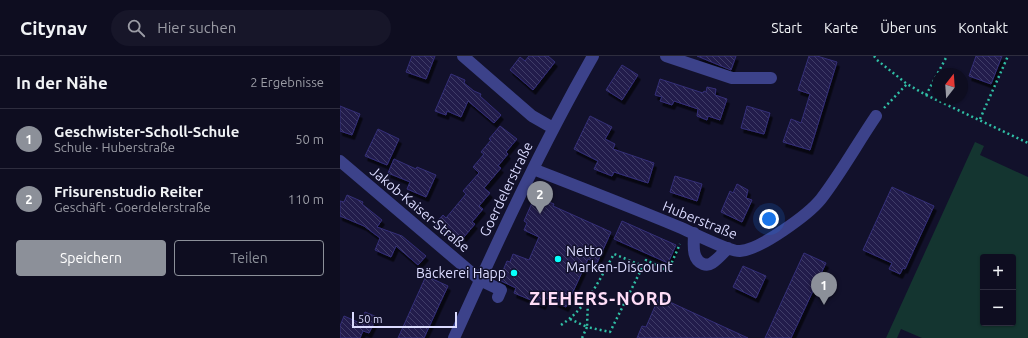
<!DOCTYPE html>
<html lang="de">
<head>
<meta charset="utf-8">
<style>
  :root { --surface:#0e0d20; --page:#171629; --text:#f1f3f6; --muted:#9b9ca5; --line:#2e2d3e; --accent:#8c9099 }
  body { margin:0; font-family:Ubuntu,sans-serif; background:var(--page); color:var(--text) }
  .controls { position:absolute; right:12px; bottom:12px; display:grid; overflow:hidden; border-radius:4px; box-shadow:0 1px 3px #0004 }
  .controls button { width:36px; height:36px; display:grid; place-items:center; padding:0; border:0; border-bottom:1px solid var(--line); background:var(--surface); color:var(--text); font:20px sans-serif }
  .compass { position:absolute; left:592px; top:12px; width:36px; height:36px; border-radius:50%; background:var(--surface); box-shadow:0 1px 3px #0004; rotate:17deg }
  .scale { position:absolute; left:12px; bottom:10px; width:105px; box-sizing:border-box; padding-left:4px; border:2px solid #dbdbff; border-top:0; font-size:11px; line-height:14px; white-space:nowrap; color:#dbdbff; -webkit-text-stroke:3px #12112b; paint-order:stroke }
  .you { position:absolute; left:429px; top:163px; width:14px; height:14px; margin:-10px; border:3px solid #fff; border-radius:50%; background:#1a73e8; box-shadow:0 0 0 6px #1a73e833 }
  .badge { display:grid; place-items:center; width:26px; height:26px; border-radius:50%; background:var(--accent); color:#fff; font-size:13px; font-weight:700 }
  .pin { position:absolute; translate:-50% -33px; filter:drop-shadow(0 1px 2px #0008) }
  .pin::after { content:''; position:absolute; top:21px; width:14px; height:12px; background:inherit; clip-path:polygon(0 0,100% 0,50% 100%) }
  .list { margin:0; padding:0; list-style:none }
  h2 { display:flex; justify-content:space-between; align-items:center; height:52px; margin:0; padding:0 16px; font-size:17px }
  h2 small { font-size:13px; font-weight:400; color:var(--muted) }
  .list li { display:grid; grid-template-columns:26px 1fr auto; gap:12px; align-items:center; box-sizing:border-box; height:60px; padding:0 16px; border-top:1px solid var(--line) }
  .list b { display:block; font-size:15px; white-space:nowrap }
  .list p { margin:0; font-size:13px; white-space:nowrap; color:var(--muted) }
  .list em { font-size:13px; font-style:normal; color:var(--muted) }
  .actions { display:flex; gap:8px; padding:12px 16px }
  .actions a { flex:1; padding:9px 0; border:1px solid var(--accent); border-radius:4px; text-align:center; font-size:14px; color:var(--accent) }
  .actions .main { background:var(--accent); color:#fff }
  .icon { flex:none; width:22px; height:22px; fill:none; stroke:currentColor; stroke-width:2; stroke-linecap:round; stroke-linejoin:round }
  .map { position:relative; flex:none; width:688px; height:282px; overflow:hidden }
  header { display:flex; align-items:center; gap:24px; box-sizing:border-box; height:56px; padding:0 20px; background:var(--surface); border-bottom:1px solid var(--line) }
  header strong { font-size:19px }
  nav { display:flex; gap:22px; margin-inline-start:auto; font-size:14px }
  .search { width:280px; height:36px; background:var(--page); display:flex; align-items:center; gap:10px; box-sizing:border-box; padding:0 14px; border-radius:22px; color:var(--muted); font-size:15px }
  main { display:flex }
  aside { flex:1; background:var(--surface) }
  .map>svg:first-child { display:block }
  .grass { fill:#143530; fill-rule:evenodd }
  .building { fill:url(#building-back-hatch); stroke:#352f78; filter:url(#shadow) }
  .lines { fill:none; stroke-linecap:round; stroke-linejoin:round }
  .path { stroke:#30bea5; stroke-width:2.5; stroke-dasharray:2 3; stroke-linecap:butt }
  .minor { stroke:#3c428a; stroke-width:12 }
  .poi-dot { fill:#07fffb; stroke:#12112b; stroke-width:1.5 }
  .labels { text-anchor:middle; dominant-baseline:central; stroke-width:3; stroke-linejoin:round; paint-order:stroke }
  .street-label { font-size:14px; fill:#dbdbff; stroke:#12112b }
  .poi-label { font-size:14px; fill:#dbdbff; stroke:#12112b; text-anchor:start }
  .district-label { font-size:18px; font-weight:bold; letter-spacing:1px; fill:#ffddf7; stroke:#12112b }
</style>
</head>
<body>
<header>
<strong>Citynav</strong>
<div class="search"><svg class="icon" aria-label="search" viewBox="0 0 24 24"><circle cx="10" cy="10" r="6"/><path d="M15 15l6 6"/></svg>Hier suchen</div>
<nav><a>Start</a><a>Karte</a><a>Über uns</a><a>Kontakt</a></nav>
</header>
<main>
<aside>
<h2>In der Nähe<small>2 Ergebnisse</small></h2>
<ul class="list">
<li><span class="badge">1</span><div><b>Geschwister-Scholl-Schule</b><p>Schule · Huberstraße</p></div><em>50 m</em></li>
<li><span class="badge">2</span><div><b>Frisurenstudio Reiter</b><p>Geschäft · Goerdelerstraße</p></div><em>110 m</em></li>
</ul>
<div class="actions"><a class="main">Speichern</a><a>Teilen</a></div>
</aside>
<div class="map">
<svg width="688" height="282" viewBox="0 0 688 282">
  <defs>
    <pattern id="building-back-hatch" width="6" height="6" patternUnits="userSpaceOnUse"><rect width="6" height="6" fill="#211d4c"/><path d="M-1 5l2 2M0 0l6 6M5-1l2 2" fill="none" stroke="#413d67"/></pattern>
    <filter id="shadow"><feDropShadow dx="2.5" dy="4.5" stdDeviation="0" flood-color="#0009"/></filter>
  </defs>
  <rect width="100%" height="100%" fill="#12112b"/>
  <path class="grass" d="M635 86 644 90 640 99 688 121V282H582L561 273 557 282H546ZM643 201H673V267H643Z"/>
  <path class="building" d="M72 0H95L86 23 66 16Z
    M189 0H208L215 6 193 34 170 14 180 1 185 5Z
    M357 0H396L391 14Z
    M469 0H477L497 6 470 94 443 86 451 63 461 67 470 38 458 34Z
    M636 0H662L651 28 629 20Z
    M282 9 298 19 282 44 266 34Z
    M111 18 125 24 124 27 134 35 141 38 140 40 161 59 154 67 128 45 121 61 107 55 106 59 95 55Z
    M320 23 363 37 364 35 366 36 367 31 376 33 375 39 387 43 380 64 368 60 367 64 357 60 358 53 334 45 332 49 320 45 322 41 315 39Z
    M0 50 20 58 12 79 0 75Z
    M407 50 430 57 424 78 401 72Z
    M250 60 272 71 265 83 275 88 273 93 314 107 308 127 274 116 272 120 254 113 258 105 234 93Z
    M160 70 177 83 166 96 168 98 158 110 161 112 144 132 150 137 139 150 143 153 132 166 135 168 124 181 121 179 115 186 95 168 103 159 106 162 126 138 123 135 139 117 133 111 144 98 141 96 151 84 149 83Z
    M38 73 59 83 47 109 25 100Z
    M54 103 76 113 77 111 96 119 86 141 67 133 70 126 48 117Z
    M335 120 362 128 357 145 330 136Z
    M397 128 408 134 406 142 412 144 402 166 381 156 390 135 393 137Z
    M552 131 594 150 565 213 563 212 560 218 549 213 552 207 523 194Z
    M7 139 23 146 22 148 42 164 37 171 62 180 86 200 78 209 56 190 51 201 35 194 40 182 24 170 0 160V145L4 146Z
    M195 140 214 148 213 150 271 176 257 207 248 203 226 251 206 242 203 249 174 237 176 232 159 224 167 205 170 206 173 198 189 204 199 181 184 174 187 167 184 165Z
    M282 165 336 189 328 207 274 183Z
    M464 197 486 207 451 282H425Z
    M403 210 426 220 416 242 393 231Z
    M86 220 108 230 100 247 84 282H58Z
    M319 241 358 259 408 282H297L302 270 306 271Z
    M25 256 37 261 29 277 23 275 20 282H0V270L4 260 20 267Z"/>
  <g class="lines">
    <path class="path" d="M534 0 537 4 567 28
      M586 39 688 87
      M544 52 567 28 586 39 607 0
      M640 63 668 0
      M230 263 247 271 248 244
      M221 269C247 252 259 224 274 198L303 210
      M242 282 247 271 270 276 306 204 328 215 340 188"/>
    <path class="minor" d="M123 0 192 60 213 72
      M326 0 392 22H431
      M0 105 140 224 161 234 158 241
      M193 113C242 132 291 151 339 171 351 176 390 196 400 195 420 194 469 158 481 143 501 117 517 88 536 60
      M354 177C354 188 351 203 363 208 366 209 369 209 372 207 378 203 383 197 388 192
      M114 282C157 186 201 91 253 0"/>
  </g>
  <g class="poi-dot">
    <circle cx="218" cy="203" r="4"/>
    <circle cx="174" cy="217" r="4"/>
  </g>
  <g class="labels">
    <g class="street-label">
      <text transform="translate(166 133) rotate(-64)">Goerdelerstraße</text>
      <text transform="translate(80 153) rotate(40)">Jakob-Kaiser-Straße</text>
      <text transform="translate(360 164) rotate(22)">Huberstraße</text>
    </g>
    <g class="poi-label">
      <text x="226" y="195">Netto<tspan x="226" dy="16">Marken-Discount</tspan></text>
      <text x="166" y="217" text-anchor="end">Bäckerei Happ</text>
    </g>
    <g class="district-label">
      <text x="261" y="242">ZIEHERS-NORD</text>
    </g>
  </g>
</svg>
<div class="controls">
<button>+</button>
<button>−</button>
</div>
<svg class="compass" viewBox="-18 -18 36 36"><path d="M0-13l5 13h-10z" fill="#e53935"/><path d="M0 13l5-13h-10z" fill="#9b9ca5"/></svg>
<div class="scale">50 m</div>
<div class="you"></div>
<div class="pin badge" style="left:484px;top:249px">1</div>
<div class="pin badge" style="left:200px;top:158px">2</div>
</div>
</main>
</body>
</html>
